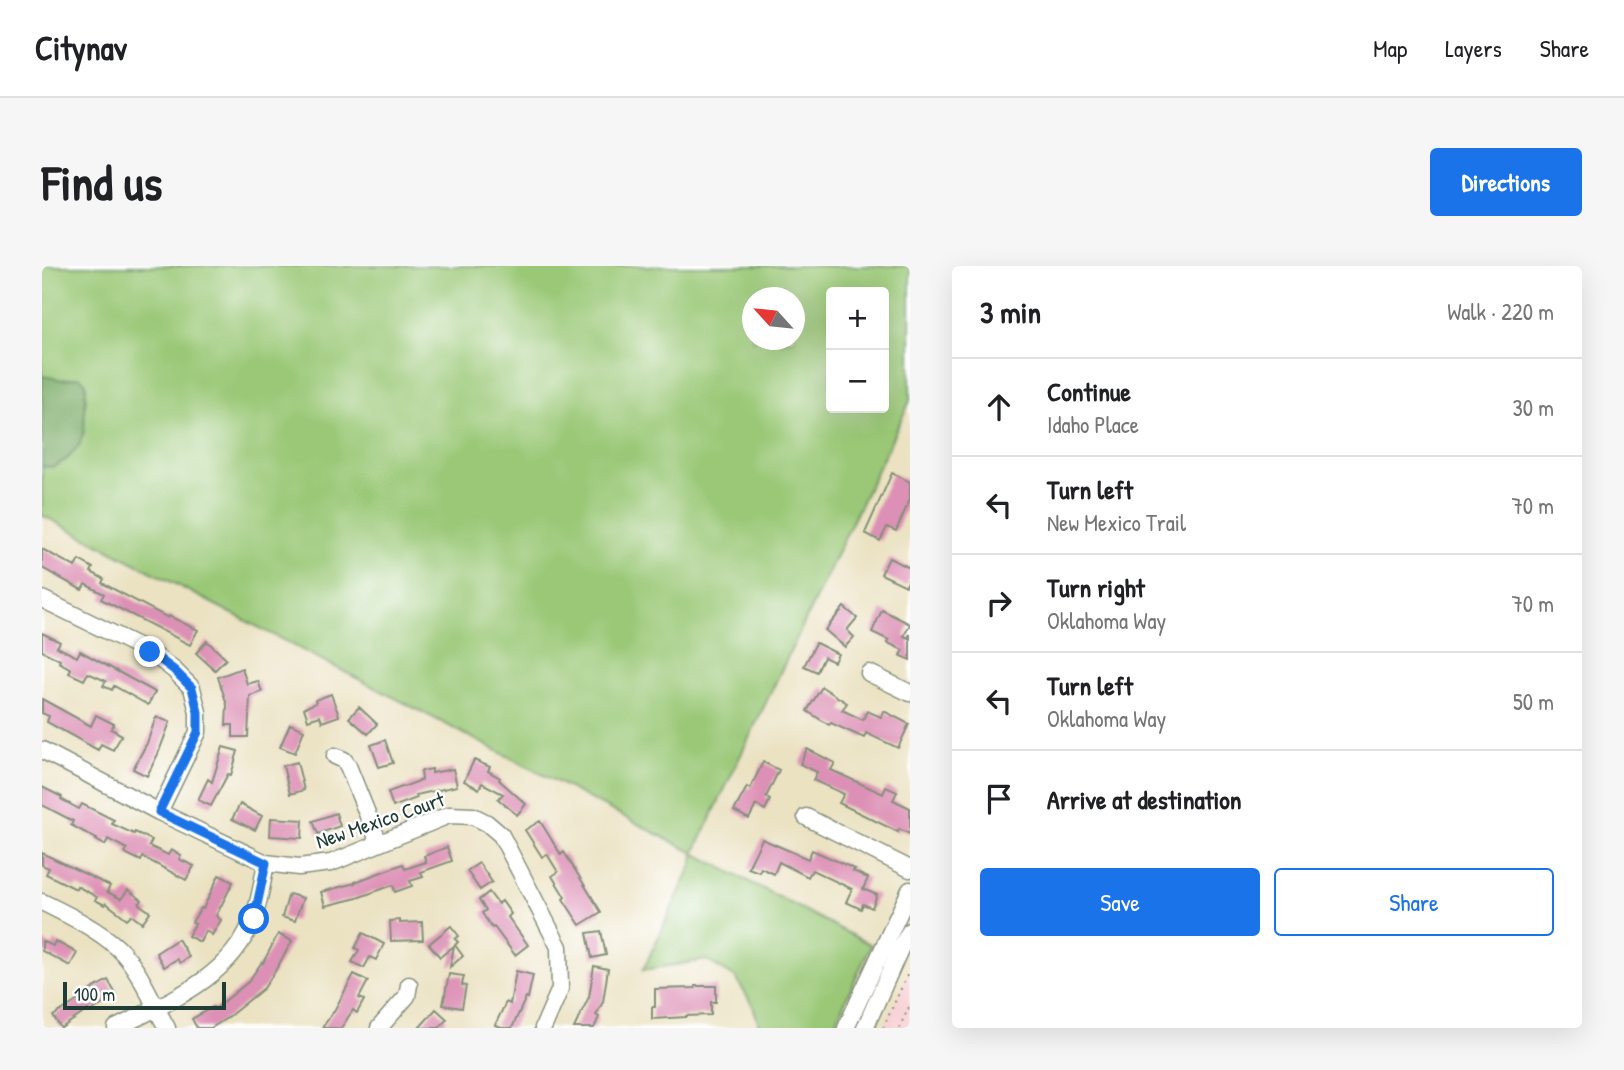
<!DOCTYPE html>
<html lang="en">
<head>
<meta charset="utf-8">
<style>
  :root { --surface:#fff; --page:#f6f6f6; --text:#202124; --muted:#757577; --line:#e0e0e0; --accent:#1a73e8 }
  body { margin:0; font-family:"Patrick Hand",sans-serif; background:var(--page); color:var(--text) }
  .controls { position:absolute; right:21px; top:21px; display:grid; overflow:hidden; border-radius:7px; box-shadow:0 7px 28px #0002 }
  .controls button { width:63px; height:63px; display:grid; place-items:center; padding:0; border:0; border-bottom:2px solid var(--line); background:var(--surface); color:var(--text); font:35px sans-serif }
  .compass { position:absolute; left:700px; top:21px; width:63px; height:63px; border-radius:50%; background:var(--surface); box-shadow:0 7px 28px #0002; rotate:297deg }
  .scale { position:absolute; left:21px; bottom:18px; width:163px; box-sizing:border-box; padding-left:7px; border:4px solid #1f3d34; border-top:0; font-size:19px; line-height:24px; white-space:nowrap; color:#1f3d34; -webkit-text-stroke:5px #fff; paint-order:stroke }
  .stop { position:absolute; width:21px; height:21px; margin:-16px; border:5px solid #1a73e8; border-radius:50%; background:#fff }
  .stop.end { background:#1a73e8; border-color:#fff; box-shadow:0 2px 7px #0008 }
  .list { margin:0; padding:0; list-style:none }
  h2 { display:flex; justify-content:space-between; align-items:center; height:91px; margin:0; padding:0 28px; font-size:30px }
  h2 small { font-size:23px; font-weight:400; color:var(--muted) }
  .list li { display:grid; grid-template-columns:46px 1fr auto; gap:21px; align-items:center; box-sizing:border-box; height:98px; padding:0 28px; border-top:2px solid var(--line) }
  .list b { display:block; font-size:26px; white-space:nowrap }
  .list p { margin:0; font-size:23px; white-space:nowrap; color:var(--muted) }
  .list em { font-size:23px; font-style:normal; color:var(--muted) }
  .actions { display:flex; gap:14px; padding:21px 28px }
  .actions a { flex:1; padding:16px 0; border:2px solid var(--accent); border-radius:7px; text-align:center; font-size:24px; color:var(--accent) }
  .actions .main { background:var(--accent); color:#fff }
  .icon { flex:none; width:38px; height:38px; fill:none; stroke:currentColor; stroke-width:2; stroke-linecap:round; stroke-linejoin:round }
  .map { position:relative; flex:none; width:868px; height:762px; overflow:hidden; border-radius:7px }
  header { display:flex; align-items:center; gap:42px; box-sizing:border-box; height:98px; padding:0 35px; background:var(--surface); border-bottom:2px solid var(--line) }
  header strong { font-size:33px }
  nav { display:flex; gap:38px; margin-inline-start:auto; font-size:24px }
  .intro { display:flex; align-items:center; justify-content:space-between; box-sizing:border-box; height:168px; padding:0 42px }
  h1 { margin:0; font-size:49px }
  .button { padding:18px 32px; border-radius:7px; background:var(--accent); color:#fff; font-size:24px; font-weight:700 }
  main { display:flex; gap:42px; padding:0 42px }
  aside { flex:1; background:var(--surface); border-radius:7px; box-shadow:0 7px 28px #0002 }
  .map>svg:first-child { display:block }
  .built { fill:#f7cfd2 }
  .green { fill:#9ac876; stroke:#5c8255; stroke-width:2; fill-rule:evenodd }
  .forest { fill:#7bac67; stroke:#4d744e; stroke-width:2 }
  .building { fill:#dd90b5 }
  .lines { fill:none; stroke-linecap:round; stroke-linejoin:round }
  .minor-casing { stroke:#85907b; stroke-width:19 }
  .path { stroke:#85907b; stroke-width:2; stroke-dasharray:2 5; stroke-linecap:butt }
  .minor { stroke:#fff; stroke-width:16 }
  .route { stroke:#1a73e8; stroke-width:9 }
  .labels { text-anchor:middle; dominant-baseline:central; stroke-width:5; stroke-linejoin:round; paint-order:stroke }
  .street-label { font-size:21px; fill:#1f3d34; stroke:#fff }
</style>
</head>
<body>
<header>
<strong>Citynav</strong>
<nav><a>Map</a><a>Layers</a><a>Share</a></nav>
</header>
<div class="intro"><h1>Find us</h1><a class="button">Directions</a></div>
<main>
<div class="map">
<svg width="868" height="762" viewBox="0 0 868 762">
  <rect width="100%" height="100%" fill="#fff"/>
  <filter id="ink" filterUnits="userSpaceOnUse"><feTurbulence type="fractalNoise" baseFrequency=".0143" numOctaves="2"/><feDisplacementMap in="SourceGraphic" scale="14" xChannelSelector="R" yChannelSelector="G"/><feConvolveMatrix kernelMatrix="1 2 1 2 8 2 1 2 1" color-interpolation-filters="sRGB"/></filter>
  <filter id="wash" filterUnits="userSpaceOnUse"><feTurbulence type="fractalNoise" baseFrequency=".00686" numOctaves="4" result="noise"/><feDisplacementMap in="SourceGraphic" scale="28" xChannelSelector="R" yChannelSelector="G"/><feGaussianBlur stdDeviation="1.57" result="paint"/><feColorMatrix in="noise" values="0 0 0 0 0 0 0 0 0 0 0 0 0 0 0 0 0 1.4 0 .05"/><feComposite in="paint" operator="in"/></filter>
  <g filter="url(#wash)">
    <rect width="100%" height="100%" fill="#ebe2c2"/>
    <path class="built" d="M868 703V762H841Z"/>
    <path class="green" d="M0 0H868V135L652 587 829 679 791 762H718L711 740 694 712 664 694 601 704 651 597 652 587 0 249V200L11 201 25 193 44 133V118L38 111 21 114 0 110ZM789 26H842V142H789ZM710 32H752V74H710Z"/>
    <path class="forest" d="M0 110 21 114 38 111 44 117 42 165 37 180 25 193 11 201 0 200Z"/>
    <g id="blocks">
      <path class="building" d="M850 207 868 216V233L854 265 845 261 838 275 823 267Z
        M0 283 33 301 37 294 51 302 49 306 62 313 60 317 126 352 127 350 156 364 148 379 59 333 62 328 43 318 40 324 0 302Z
        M847 292 868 302V311L864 320 839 308Z
        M802 341 815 352 805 364 812 371 803 381 783 364Z
        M840 344 868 358 862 370 866 372 868 368V394L858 389 861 384 846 377 847 374 830 366Z
        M0 367 18 376 15 381 35 391 38 385 113 426 106 439 72 420 70 424 61 420 64 415 46 407 42 414 27 407 29 403 17 396 18 394 0 385Z
        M165 375 184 393 173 404 154 387Z
        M774 377 796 388 792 396 782 391 775 406 762 400Z
        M200 402 205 418 216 415 220 426 208 430 206 471H191V459H184L185 439 176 411Z
        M780 421 805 437 800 444 821 454 825 445 839 451 842 445 867 458 856 482 824 467 822 472 789 457 787 459 765 445Z
        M289 428 297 450 280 456 278 450 266 454 262 442 274 437 273 434Z
        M0 433 49 460 54 449 72 458 69 463 80 469 71 484 59 478 56 484 5 456 7 450 0 447Z
        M317 441 335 458 326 468 307 452Z
        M114 451 128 456 116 488 105 510 91 503 105 477Z
        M248 458 262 464 253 487 238 481Z
        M343 474 351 497 337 501 329 479Z
        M181 481 196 485 189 509 186 508 169 540 156 534 166 513 170 516Z
        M765 483 793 497 789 504 841 528 844 521 855 526 851 534 868 542V568L857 563 856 566 797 537 802 528 771 514 775 506 758 498Z
        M432 494 448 501 446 505 458 512 457 514 484 538 475 549 456 533 461 528 440 517 437 523 422 515Z
        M255 496 262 524 248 528 241 500Z
        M721 496 737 504 724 531 728 534 723 544 714 539 707 553 692 545 705 521 708 523Z
        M390 503V507L411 503 415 520 374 529 375 532 351 541 346 526 380 514 379 505Z
        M0 521 20 531 19 533 37 543 40 538 72 554 70 558 92 568 93 566 110 574 107 580 126 589 129 584 139 589 137 593 152 600 144 614 101 591 99 595 83 587 85 583 66 573 63 579 54 574 55 573 29 559 31 555 0 539Z
        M198 538 220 550 213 564 190 553Z
        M294 547 298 560 276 568 271 555Z
        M229 552 261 554 260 572 228 570Z
        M498 555 519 589 522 586 559 646 538 659 521 633 523 631 510 610 516 606 505 588 500 591 483 564Z
        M720 573 766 593 770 584 813 603 811 605 826 612 821 623 835 629 830 642 821 638 819 643 804 636 810 623 770 604 766 611 737 596 732 608 719 602 717 606 706 602Z
        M405 581 410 595 379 606 381 611 368 615 370 620 353 626 351 619 315 632 283 640 279 626 313 617V616L361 598 363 603 384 596 382 590Z
        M0 587 68 620 65 626 79 633 86 624 100 634 97 638 108 646 100 657 89 649 85 653 64 637 63 639 53 634 55 631 35 620 34 623 4 608 7 602 0 599Z
        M437 597 450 616 438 624 425 605Z
        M177 609 191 616 174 650 179 654 170 669 164 665 158 676 146 670 153 658 150 656 159 642 161 643Z
        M447 626 456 638 460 635 469 648 466 651 486 679 473 689 452 661 450 662 440 647 444 644 437 634Z
        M247 628 261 632 253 655 240 651Z
        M358 654V657L380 656 381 674 349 675 348 655Z
        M409 660 417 670 413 673 416 676 413 679 421 690 408 701 412 680 398 691 387 678Z
        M559 665 564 689 550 692 545 667Z
        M321 667 342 678 334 694 328 691 322 702 310 696 317 684 313 682Z
        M236 668 250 675 232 707 222 722 185 752 169 762H155L150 753 171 741 173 743 206 716 220 696 221 697Z
        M136 673 147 691 138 697 135 693 122 701 114 687Z
        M0 675 11 680 13 675 35 687 28 700 0 685Z
        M552 700 566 703 561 736 554 749 557 751 552 762H532L547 731Z
        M474 705 491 709 486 732 484 731 470 762H459L453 759 464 736 468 738Z
        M312 708 326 715 317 732 322 734 315 747 311 744 299 762H280L292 745Z
        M407 708 422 710 420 719 424 720 420 742 401 739Z
        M66 714 75 730 47 746 46 744 19 762 11 750 46 728 45 726Z
        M653 720H674V736H669V749L644 750V751L610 753V741H613V723L653 722Z
        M394 743 405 753 397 762H377Z"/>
    </g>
  </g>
  <g filter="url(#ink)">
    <use href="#blocks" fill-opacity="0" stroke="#85907b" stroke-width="2"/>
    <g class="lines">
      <defs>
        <path id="minor" d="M0 333 108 386 132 404 150 422 156 446V466L117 546
          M827 407 868 427
          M0 484 117 546 224 597 257 601 289 597 407 549 431 550 445 557 459 569 517 681 518 723 501 762
          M293 490 302 494 306 500 337 577
          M764 551 868 603
          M0 636C26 649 54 662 76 682 98 703 110 736 125 762
          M74 762C125 736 187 713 210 655 218 637 220 616 224 597
          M337 762 365 730 367 719
          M804 762 868 624
          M823 762 859 681 868 665"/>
      </defs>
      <use href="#minor" class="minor-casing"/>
      <path class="path" d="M841 762 868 703
        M857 762 868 739"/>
      <use href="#minor" class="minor"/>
    </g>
  </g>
  <g class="lines" filter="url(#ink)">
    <path class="route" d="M108 386 132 404 150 422 156 446V466L117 546 224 597 212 653"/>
  </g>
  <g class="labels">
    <g class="street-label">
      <text transform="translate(338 554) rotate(-19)">New Mexico Court</text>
    </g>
  </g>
</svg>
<div class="controls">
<button>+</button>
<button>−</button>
</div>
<svg class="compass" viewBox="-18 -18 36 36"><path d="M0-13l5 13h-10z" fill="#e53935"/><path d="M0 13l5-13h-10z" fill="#757577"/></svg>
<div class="scale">100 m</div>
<div class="stop" style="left:212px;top:653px"></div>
<div class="stop end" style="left:108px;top:386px"></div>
</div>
<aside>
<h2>3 min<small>Walk · 220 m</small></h2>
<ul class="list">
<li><svg class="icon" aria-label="ahead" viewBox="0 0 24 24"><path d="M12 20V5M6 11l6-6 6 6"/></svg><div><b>Continue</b><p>Idaho Place</p></div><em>30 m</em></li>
<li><svg class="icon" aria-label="left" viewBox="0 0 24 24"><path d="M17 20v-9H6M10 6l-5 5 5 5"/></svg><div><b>Turn left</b><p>New Mexico Trail</p></div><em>70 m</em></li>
<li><svg class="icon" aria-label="right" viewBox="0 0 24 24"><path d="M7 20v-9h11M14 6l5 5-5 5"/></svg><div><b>Turn right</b><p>Oklahoma Way</p></div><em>70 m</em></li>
<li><svg class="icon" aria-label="left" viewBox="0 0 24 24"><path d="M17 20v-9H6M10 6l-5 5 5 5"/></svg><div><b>Turn left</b><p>Oklahoma Way</p></div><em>50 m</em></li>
<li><svg class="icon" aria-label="arrive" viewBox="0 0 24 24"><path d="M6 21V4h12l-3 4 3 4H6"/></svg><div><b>Arrive at destination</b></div></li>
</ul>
<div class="actions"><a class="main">Save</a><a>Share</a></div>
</aside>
</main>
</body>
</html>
